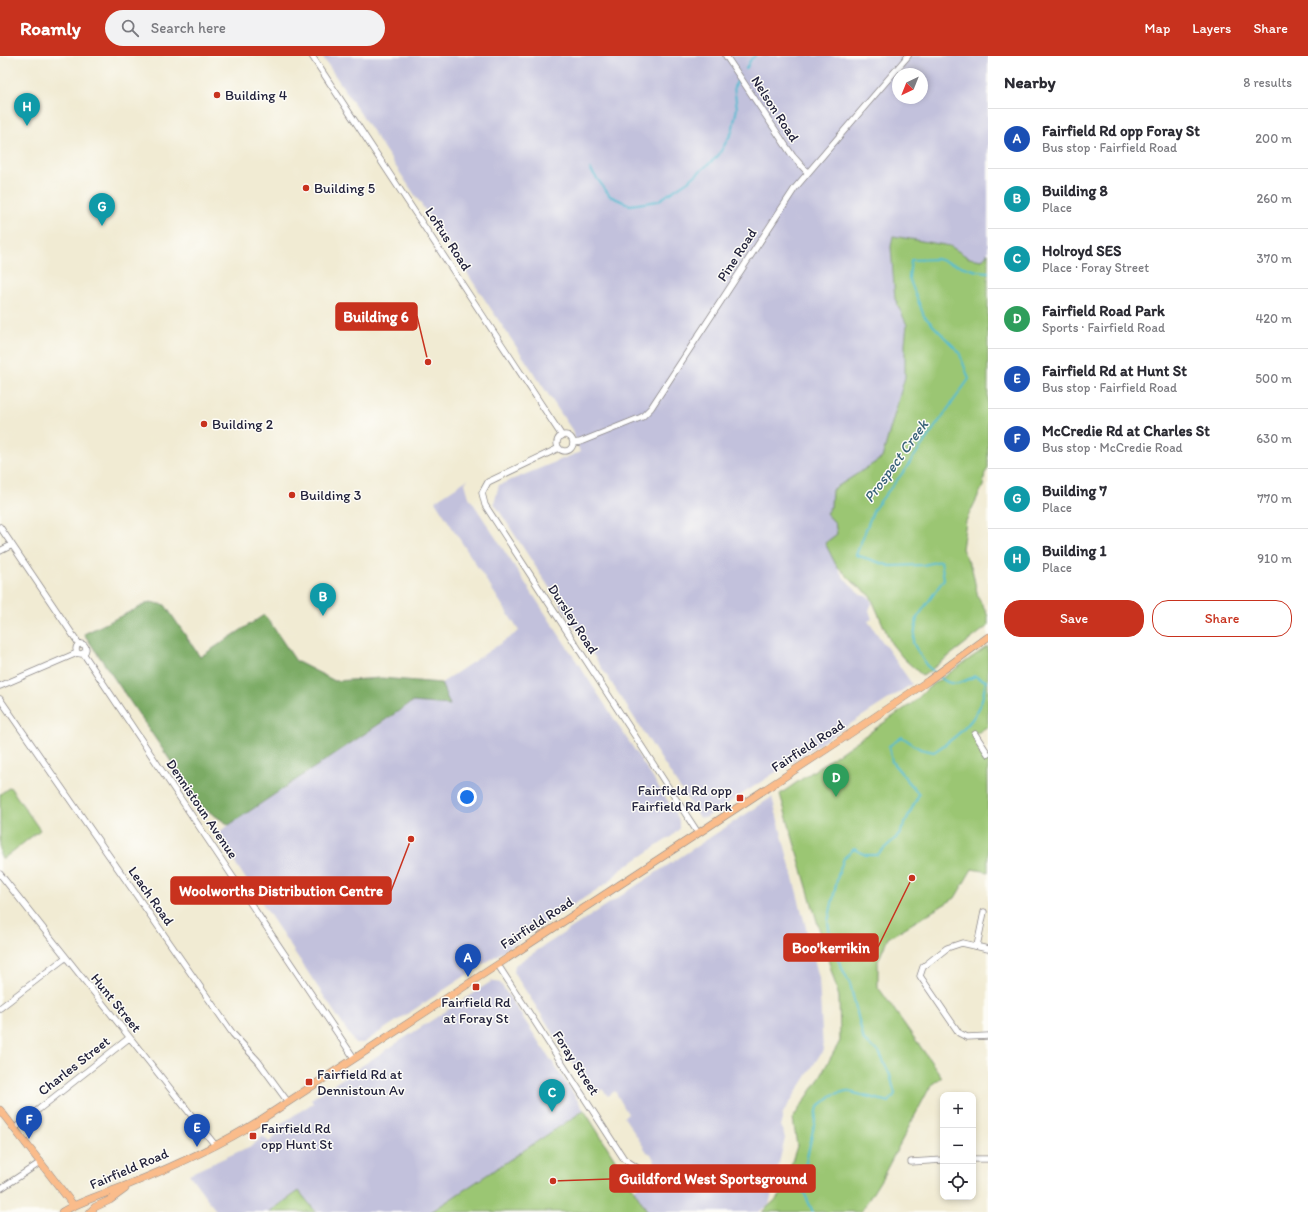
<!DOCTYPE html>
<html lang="en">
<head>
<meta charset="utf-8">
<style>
  :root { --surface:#fff; --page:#f2f2f3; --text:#2b2b33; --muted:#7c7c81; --line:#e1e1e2; --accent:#c8321e }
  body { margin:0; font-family:Itim,sans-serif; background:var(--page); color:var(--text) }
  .controls { position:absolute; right:12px; bottom:12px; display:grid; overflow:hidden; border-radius:8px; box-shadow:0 2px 6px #0003 }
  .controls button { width:36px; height:36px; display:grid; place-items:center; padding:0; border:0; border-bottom:1px solid var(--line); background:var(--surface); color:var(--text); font:20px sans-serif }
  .compass { position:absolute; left:892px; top:12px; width:36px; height:36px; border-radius:50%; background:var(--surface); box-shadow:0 2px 6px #0003; rotate:223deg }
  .you { position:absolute; left:467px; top:741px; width:14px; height:14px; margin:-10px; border:3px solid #fff; border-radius:50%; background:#1a73e8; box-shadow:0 0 0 6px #1a73e833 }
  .badge { display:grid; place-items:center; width:26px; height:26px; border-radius:50%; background:var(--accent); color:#fff; font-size:13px; font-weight:700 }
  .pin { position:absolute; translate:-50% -33px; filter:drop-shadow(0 1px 2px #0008) }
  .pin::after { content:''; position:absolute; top:21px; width:14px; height:12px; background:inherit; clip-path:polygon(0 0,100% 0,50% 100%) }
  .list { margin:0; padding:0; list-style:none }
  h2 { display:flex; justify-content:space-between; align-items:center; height:52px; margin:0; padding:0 16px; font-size:17px }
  h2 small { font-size:13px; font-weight:400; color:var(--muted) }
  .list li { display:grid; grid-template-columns:26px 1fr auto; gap:12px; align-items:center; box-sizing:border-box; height:60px; padding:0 16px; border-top:1px solid var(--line) }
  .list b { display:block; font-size:15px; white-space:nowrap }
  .list p { margin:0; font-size:13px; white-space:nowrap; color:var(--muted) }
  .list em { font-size:13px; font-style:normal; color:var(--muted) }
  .actions { display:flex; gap:8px; padding:12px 16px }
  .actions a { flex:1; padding:9px 0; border:1px solid var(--accent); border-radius:16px; text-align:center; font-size:14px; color:var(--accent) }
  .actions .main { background:var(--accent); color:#fff }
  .icon { flex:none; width:22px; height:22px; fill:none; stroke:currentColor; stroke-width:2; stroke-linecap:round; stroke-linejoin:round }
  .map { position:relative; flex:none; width:988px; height:1156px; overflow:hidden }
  header { display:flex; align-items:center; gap:24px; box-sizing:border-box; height:56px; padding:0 20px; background:var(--accent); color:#fff }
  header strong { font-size:19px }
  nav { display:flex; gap:22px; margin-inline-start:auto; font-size:14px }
  .search { width:280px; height:36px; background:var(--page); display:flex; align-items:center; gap:10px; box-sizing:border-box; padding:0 14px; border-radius:22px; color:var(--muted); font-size:15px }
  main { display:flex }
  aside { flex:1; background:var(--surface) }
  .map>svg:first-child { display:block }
  .industrial { fill:#c2c1dc; fill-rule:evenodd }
  .green { fill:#9bc673; stroke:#5e7457 }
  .forest { fill:#7cab65; stroke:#4f6650 }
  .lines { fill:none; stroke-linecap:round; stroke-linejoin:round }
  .stream { stroke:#55bdd2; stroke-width:2 }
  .minor-casing { stroke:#8a8687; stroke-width:7 }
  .major-casing { stroke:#8a8687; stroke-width:8 }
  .minor { stroke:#fff; stroke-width:5.5 }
  .major { stroke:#fabc8b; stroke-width:7 }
  .poi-dot { fill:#c8321e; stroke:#fdfcf7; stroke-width:1.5 }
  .labels { text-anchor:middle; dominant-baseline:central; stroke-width:3; stroke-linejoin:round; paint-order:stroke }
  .poi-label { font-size:14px; fill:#22223b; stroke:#fdfcf7; text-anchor:start }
  .street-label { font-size:14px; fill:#22223b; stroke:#fdfcf7 }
  .water-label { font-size:15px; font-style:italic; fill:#366077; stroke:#fdfcf7 }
  .leader { fill:none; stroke:#c8321e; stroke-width:1.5 }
  .callout-dot { fill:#c8321e; stroke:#fdfcf7; stroke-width:1.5 }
  .callout { fill:#c8321e; stroke:#c8321e; stroke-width:1.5 }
  .callout-label { font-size:15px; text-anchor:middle; font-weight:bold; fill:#fff }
</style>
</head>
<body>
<header>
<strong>Roamly</strong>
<div class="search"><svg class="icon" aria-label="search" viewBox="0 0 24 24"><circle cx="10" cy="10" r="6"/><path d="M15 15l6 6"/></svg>Search here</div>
<nav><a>Map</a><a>Layers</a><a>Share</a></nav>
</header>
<main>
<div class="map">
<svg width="988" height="1156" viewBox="0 0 988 1156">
  <rect width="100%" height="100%" fill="#fdfcf7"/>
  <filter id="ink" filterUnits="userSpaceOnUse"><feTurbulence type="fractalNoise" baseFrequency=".025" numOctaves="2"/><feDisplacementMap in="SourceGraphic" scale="8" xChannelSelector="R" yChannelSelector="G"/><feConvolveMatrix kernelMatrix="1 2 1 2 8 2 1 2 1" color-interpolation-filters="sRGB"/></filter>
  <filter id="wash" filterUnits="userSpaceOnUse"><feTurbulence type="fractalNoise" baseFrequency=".012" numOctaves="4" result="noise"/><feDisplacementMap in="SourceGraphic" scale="16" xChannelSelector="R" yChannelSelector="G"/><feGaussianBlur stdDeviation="0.9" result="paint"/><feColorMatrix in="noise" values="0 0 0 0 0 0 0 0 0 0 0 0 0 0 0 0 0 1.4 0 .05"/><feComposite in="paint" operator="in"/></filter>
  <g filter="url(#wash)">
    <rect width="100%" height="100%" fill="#f1ebd3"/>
    <path class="industrial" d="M322 0H988V197L982 204 969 202 950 190 893 180 891 191 895 243 907 269 905 287V321L885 398 877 406 832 434 831 452 826 457 836 467 837 479 825 487 836 509 844 522 861 539 869 541 872 547 869 554 872 563 868 565 912 628 705 762 699 761 494 447 499 429 580 396 572 374ZM898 18H922V42H898Z
      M468 423 465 427 469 441 675 756 679 765V773L672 780 619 815 610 825 363 987H355L216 778 519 575 435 445Z
      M772 741 819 922 823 994 783 1057 781 1069 785 1082 769 1149 758 1156H648L634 1133 641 1128 644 1130 656 1119 655 1106 651 1098 647 1096 624 1061 628 1058 615 1035 608 1040 602 1033 594 1039 514 917 515 909Z
      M492 925 500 927 584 1054 431 1156H316L299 1135 269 1156H217L189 1118 253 1089 263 1080 269 1086 276 1080 271 1074 313 1047 311 1043Z"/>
    <path class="green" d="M893 180 950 190 969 202 982 204 988 197V413L985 417 983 430 966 465 962 493 972 513 978 541 988 560V570L923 620 904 603 891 587 870 539 854 527 836 509 825 487 837 478 835 467 826 457 831 451 832 434 882 402 905 321V287L907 269 895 243 891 191Z
      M988 590V670L973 680 988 704V816L972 813 955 842 888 882 878 905V931L942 1021 931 1029 882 1122 861 1156H762L781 1139 797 1090 793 1062 817 1026 840 985 839 941 780 738 914 646 928 632Z
      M10 731 40 774 3 803 0 799V738Z
      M584 1054 648 1156H431L580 1057Z
      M299 1135 316 1156H269Z"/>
    <path class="forest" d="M150 546 165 549 200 601 264 559 267 562 296 605 335 625 381 622 441 627 450 649 412 646 229 769 202 751 84 578Z"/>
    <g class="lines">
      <path class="stream" d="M746 13 751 3 755 0
        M590 113 610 140 630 149 658 145 691 123 718 100 732 76 737 52 734 31 738 24
        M935 617 926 609 913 587 917 562 944 523 941 505 923 509 890 510 856 499 874 453 901 419 969 323 959 296 924 260 909 222 911 204 937 203 977 215 988 216
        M813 1156 803 1134V1120L818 1051 832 1039 846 1035 889 1046 895 1038 890 1019 879 996 864 985 850 928 832 892 828 866 838 819 844 802 854 793 866 799H877L899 779 919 738 892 706 889 690 902 681 920 693 934 696C952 684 971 670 980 650 983 643 984 633 986 625L975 620C960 628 952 632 938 620"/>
    </g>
  </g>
  <g filter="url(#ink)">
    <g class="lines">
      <defs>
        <path id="minor" d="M312 0 562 380
          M726 0 792 99 807 116
          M557 387a8 8 0 1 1 16 0a8 8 0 1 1-16 0Z
          M573 387 580 386 642 361 651 352 795 132 908 0
          M559 392 488 426 482 437 485 449 698 777
          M0 471 79 588
          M0 495 12 489
          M76 593a5 5 0 1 1 10 0a5 5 0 1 1-10 0Z
          M83 597 354 1002
          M0 630 77 597
          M0 643 233 978 258 1005 288 1046
          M975 678 988 698
          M0 818 215 1089
          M977 890 984 856
          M988 893 962 887 947 892 923 911 920 920 959 977 967 981 988 980
          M498 909 624 1103 639 1113
          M0 952 65 902
          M15 1072 129 982
          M973 1103H988
          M911 1106 943 1104
          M0 1133 41 1106"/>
        <path id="major" d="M0 1054 74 1150
          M62 1156C82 1144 108 1137 130 1128 175 1110 221 1089 262 1063L836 687 928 625 988 581
          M90 1156 95 1151 110 1144 125 1133"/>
      </defs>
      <use href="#minor" class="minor-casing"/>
      <use href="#major" class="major-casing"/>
      <use href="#minor" class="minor"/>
      <use href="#major" class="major"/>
    </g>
  </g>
  <g class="poi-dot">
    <circle cx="217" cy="39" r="4"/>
    <circle cx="306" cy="132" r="4"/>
    <circle cx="204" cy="368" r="4"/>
    <circle cx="292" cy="439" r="4"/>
    <rect x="736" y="738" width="8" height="8" rx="2"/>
    <rect x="472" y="927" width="8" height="8" rx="2"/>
    <rect x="305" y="1022" width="8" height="8" rx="2"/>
    <rect x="249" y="1076" width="8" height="8" rx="2"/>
  </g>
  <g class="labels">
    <g class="poi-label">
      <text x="225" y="39">Building 4</text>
      <text x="314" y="132">Building 5</text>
      <text x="212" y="368">Building 2</text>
      <text x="300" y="439">Building 3</text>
      <text x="732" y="734" text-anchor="end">Fairfield Rd opp<tspan x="732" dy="16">Fairfield Rd Park</tspan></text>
      <text x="476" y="946" text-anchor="middle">Fairfield Rd<tspan x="476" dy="16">at Foray St</tspan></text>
      <text x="317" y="1018">Fairfield Rd at<tspan x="317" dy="16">Dennistoun Av</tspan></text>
      <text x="261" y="1072">Fairfield Rd<tspan x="261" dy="16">opp Hunt St</tspan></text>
    </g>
    <g class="street-label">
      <text transform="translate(775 53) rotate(57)">Nelson Road</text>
      <text transform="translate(448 183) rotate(57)">Loftus Road</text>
      <text transform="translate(737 199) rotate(-57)">Pine Road</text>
      <text transform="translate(573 563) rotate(57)">Dursley Road</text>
      <text transform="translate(808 690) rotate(-33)">Fairfield Road</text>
      <text transform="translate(202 753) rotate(56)">Dennistoun Avenue</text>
      <text transform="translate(151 840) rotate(55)">Leach Road</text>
      <text transform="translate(537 867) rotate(-33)">Fairfield Road</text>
      <text transform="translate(116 947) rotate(51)">Hunt Street</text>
      <text transform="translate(576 1007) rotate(57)">Foray Street</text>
      <text transform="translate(74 1010) rotate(-38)">Charles Street</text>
      <text transform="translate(129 1113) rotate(-23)">Fairfield Road</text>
    </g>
    <g class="water-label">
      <text transform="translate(896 405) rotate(-54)">Prospect Creek</text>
    </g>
  </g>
  <path class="leader" d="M428 306L417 260M411 783L391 835M912 822L878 891M553 1125L610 1123"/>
  <g class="callout-dot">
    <circle cx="428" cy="306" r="4"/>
    <circle cx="411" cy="783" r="4"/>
    <circle cx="912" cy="822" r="4"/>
    <circle cx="553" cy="1125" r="4"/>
  </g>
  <g class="callout">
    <rect x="336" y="247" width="81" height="27" rx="4"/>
    <rect x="171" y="821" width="220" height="27" rx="4"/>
    <rect x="784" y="878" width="94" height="27" rx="4"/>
    <rect x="610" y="1109" width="205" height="27" rx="4"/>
  </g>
  <g class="callout-label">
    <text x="376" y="266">Building 6</text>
    <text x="281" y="840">Woolworths Distribution Centre</text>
    <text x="831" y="897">Boo'kerrikin</text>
    <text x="713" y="1128">Guildford West Sportsground</text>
  </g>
</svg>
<div class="controls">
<button>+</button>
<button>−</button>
<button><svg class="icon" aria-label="locate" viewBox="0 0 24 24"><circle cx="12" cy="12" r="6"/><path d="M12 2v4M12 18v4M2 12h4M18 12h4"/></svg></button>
</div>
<svg class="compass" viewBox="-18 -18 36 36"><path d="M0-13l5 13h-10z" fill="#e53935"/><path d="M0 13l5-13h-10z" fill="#7c7c81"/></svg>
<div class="you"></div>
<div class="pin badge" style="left:468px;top:921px;background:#1a4fb4">A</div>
<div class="pin badge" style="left:323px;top:560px;background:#0f9aa8">B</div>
<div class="pin badge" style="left:552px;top:1056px;background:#0f9aa8">C</div>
<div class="pin badge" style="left:836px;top:741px;background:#2e9e5b">D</div>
<div class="pin badge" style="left:197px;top:1091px;background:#1a4fb4">E</div>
<div class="pin badge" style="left:29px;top:1083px;background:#1a4fb4">F</div>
<div class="pin badge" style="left:102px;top:170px;background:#0f9aa8">G</div>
<div class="pin badge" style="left:27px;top:70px;background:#0f9aa8">H</div>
</div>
<aside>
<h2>Nearby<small>8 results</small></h2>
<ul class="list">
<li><span class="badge" style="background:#1a4fb4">A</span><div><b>Fairfield Rd opp Foray St</b><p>Bus stop · Fairfield Road</p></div><em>200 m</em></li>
<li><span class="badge" style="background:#0f9aa8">B</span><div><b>Building 8</b><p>Place</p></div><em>260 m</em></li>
<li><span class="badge" style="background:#0f9aa8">C</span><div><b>Holroyd SES</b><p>Place · Foray Street</p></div><em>370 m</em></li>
<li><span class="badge" style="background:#2e9e5b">D</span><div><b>Fairfield Road Park</b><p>Sports · Fairfield Road</p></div><em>420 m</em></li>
<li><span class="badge" style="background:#1a4fb4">E</span><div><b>Fairfield Rd at Hunt St</b><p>Bus stop · Fairfield Road</p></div><em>500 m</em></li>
<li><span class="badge" style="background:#1a4fb4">F</span><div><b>McCredie Rd at Charles St</b><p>Bus stop · McCredie Road</p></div><em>630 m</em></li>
<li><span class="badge" style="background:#0f9aa8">G</span><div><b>Building 7</b><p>Place</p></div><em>770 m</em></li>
<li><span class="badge" style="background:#0f9aa8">H</span><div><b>Building 1</b><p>Place</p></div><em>910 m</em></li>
</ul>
<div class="actions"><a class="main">Save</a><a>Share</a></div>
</aside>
</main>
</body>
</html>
